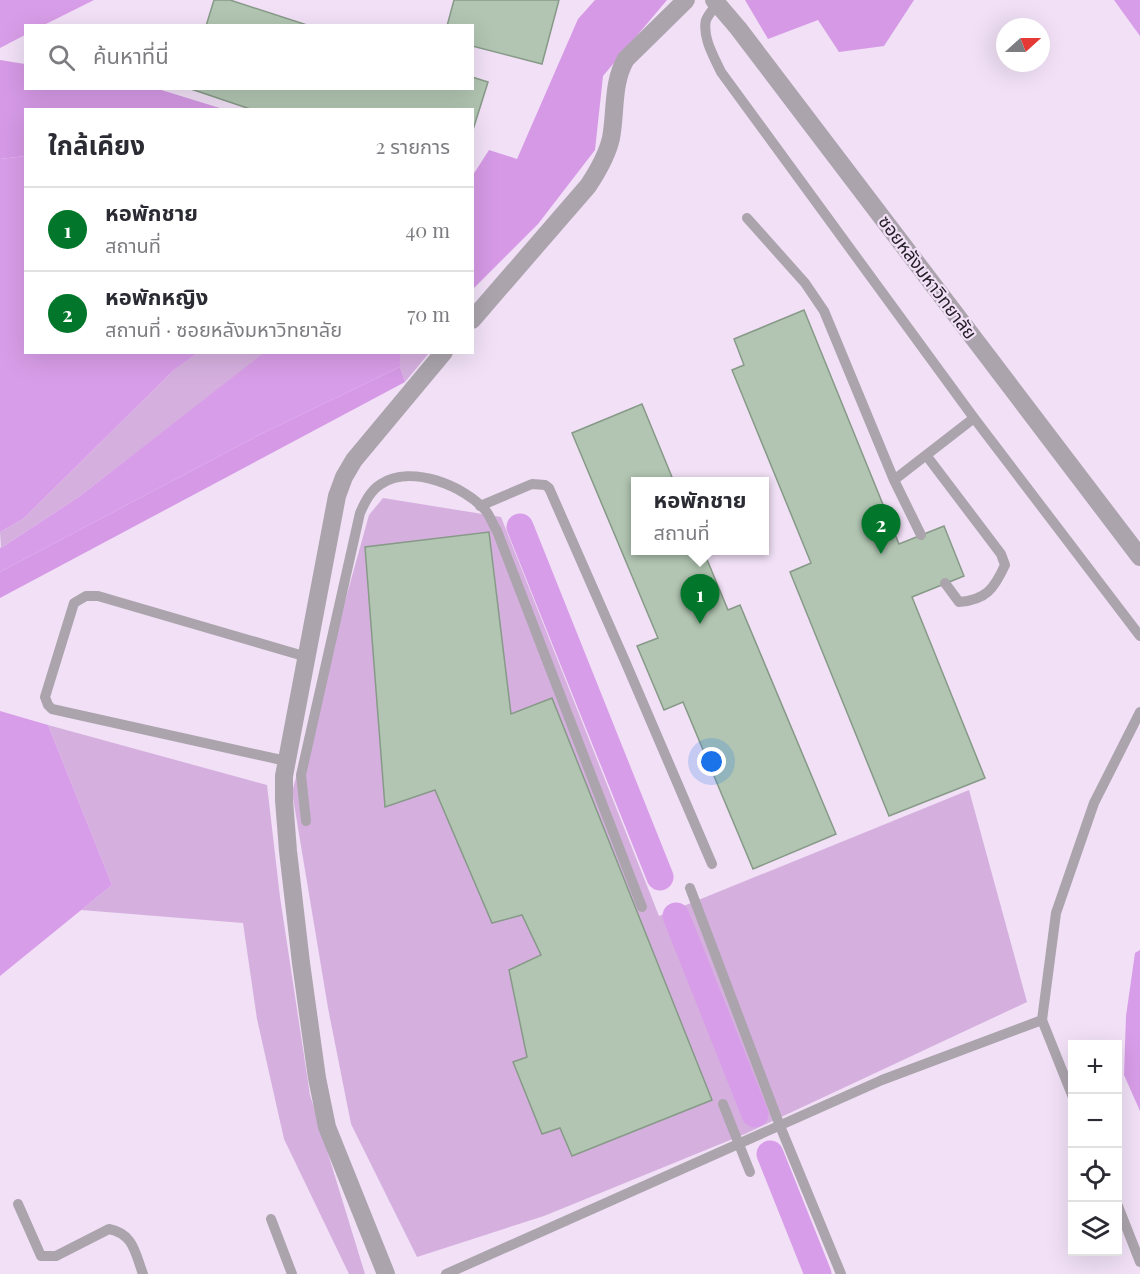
<!DOCTYPE html>
<html lang="th">
<head>
<meta charset="utf-8">
<style>
  :root { --surface:#fff; --page:#f7f7f7; --text:#2b2b33; --muted:#7c7c81; --line:#e1e1e2; --accent:#02762a }
  body { margin:0; font-family:"Playfair Display","Noto Sans Thai",serif; background:var(--page); color:var(--text) }
  .controls { position:absolute; right:18px; bottom:18px; display:grid; overflow:hidden; border-radius:0px; box-shadow:0 6px 24px #0002 }
  .controls button { width:54px; height:54px; display:grid; place-items:center; padding:0; border:0; border-bottom:2px solid var(--line); background:var(--surface); color:var(--text); font:30px sans-serif }
  .compass { position:absolute; left:996px; top:18px; width:54px; height:54px; border-radius:50%; background:var(--surface); box-shadow:0 6px 24px #0002; rotate:69deg }
  .you { position:absolute; left:712px; top:762px; width:21px; height:21px; margin:-15px; border:4px solid #fff; border-radius:50%; background:#1a73e8; box-shadow:0 0 0 9px #1a73e833 }
  .badge { display:grid; place-items:center; width:39px; height:39px; border-radius:50%; background:var(--accent); color:#fff; font-size:20px; font-weight:700 }
  .pin { position:absolute; translate:-50% -50px; filter:drop-shadow(0 2px 3px #0008) }
  .pin::after { content:''; position:absolute; top:32px; width:21px; height:18px; background:inherit; clip-path:polygon(0 0,100% 0,50% 100%) }
  .popup { position:absolute; left:631px; top:477px; width:138px; height:78px; box-sizing:border-box; display:grid; place-content:center; border-radius:0px; background:var(--surface); filter:drop-shadow(0 2px 4px #0005); font-size:20px; white-space:nowrap; color:var(--muted) }
  .popup b { font-size:22px; color:var(--text) }
  .popup::after { content:''; position:absolute; left:50%; top:100%; margin-left:-12px; border:12px solid transparent; border-top-color:var(--surface) }
  .list { margin:0; padding:0; list-style:none }
  h2 { display:flex; justify-content:space-between; align-items:center; height:78px; margin:0; padding:0 24px; font-size:26px }
  h2 small { font-size:20px; font-weight:400; color:var(--muted) }
  .list li { display:grid; grid-template-columns:39px 1fr auto; gap:18px; align-items:center; box-sizing:border-box; height:84px; padding:0 24px; border-top:2px solid var(--line) }
  .list b { display:block; font-size:22px; white-space:nowrap }
  .list p { margin:0; font-size:20px; white-space:nowrap; color:var(--muted) }
  .list em { font-size:20px; font-style:normal; color:var(--muted) }
  .icon { flex:none; width:33px; height:33px; fill:none; stroke:currentColor; stroke-width:2; stroke-linecap:round; stroke-linejoin:round }
  .map { position:relative; flex:none; width:1140px; height:1274px; overflow:hidden }
  .search { position:absolute; background:var(--surface); box-shadow:0 6px 24px #0002; left:24px; top:24px; width:450px; height:66px; display:flex; align-items:center; gap:15px; box-sizing:border-box; padding:0 21px; border-radius:0px; color:var(--muted); font-size:22px }
  .panel { position:absolute; background:var(--surface); box-shadow:0 6px 24px #0002; left:24px; top:108px; width:450px; height:246px; border-radius:0px }
  .map>svg:first-child { display:block }
  .green { fill:#d5b0df }
  .forest { fill:#d599e5 }
  .water { fill:#d89de8 }
  .lines { fill:none; stroke-linecap:round; stroke-linejoin:round }
  .canal { stroke:#d89de8; stroke-width:27 }
  .building { fill:#b1c5b2; stroke:#879a88; stroke-width:1.5 }
  .service { stroke:#aba4ad; stroke-width:10 }
  .minor { stroke:#aba4ad; stroke-width:18 }
  .labels { text-anchor:middle; dominant-baseline:central; stroke-width:4.5; stroke-linejoin:round; paint-order:stroke }
  .street-label { font-size:18px; fill:#272129; stroke:#f1e0f6 }
</style>
</head>
<body>
<div class="map">
<svg width="1140" height="1274" viewBox="0 0 1140 1274">
  <rect width="100%" height="100%" fill="#f1e0f6"/>
  <path class="green" d="M198 353H265L80 496 1 548 0 532 23 519 174 370Z
    M400 353H429L405 382 400 367Z
    M383 498 501 517 659 916 969 790 1027 1002 745 1134 544 1216 417 1257 351 1124 328 1008 292 792 369 515Z
    M48 725 267 785 280 897 310 1095 365 1274H349L284 1139 257 1019 243 923 81 910 112 885Z"/>
  <path class="forest" d="M595 0H667L603 76 595 150 538 224 473 289V175L489 150 517 159 578 19Z
    M745 0H914L884 46 839 52 818 20 768 39Z
    M0 60 25 64 26 88 158 89 223 109 26 110 25 156 0 159Z
    M400 367 405 382 0 598V572L261 434Z"/>
  <path class="water" d="M0 0H94L44 25 26 26 25 35 0 48Z
    M1114 0H1140V36Z
    M25 156 26 352 198 353 174 370 23 519 0 532V159Z
    M265 352 400 353V367L261 434 0 572V547L1 548 80 496Z
    M0 711 48 725 112 885 0 976Z
    M1140 950V1111L1124 1075 1126 1016 1135 953Z"/>
  <g class="lines">
    <path class="canal" d="M520 527 660 877
      M676 916 755 1114
      M770 1154 818 1274"/>
  </g>
  <path class="building" d="M214 0H230L310 26H206Z
    M454 0H559L542 64 472 46V26H447Z
    M472 77 488 82 472 133V110H253L188 88H472Z
    M804 310 899 544 944 526 964 576 912 597 985 778 889 816 790 572 811 563 732 370 744 365 734 339Z
    M642 404 674 482H636V550H703L728 610 740 605 836 834 753 869 683 702 664 710 637 646 658 638 572 433Z
    M489 532 511 714 552 698 712 1100 572 1156 560 1128 542 1134 513 1062 527 1057 509 970 541 955 522 915 492 923 435 790 385 807 365 547Z"/>
  <g class="lines">
    <path class="service" d="M717 4C714 8 708 15 706 20 702 37 714 57 721 72L974 418 1140 636
      M747 218 805 283 824 311 894 480 921 535
      M926 455 1001 554 1005 565C994 589 986 600 959 602L945 583
      M894 480 974 418
      M480 506 532 484 545 485 549 488 625 661 712 864
      M286 761 52 709 48 705 45 697 74 603 86 596H98L307 657
      M306 821 301 775 360 513C365 502 370 491 381 484 411 464 465 486 486 511 490 516 493 525 497 531L642 907
      M690 888 780 1126 841 1274
      M1072 1095 1042 1020 1056 913 1094 803 1140 712
      M723 1104 750 1172
      M18 1204 41 1256H56L109 1229C134 1234 135 1253 143 1274
      M1118 1206 1140 1262
      M271 1219 292 1274
      M446 1274 882 1080 1042 1020"/>
    <path class="minor" d="M714 0 738 28 1140 557
      M472 320 588 186C598 171 607 156 611 138 616 112 612 82 626 59L686 0
      M386 1274 327 1127 317 1078 301 963 288 851 284 800V776L337 496 344 477 354 460 444 352"/>
  </g>
  <g class="labels">
    <g class="street-label">
      <text transform="translate(928 277) rotate(53)">ซอยหลังมหาวิทยาลัย</text>
    </g>
  </g>
</svg>
<div class="controls">
<button>+</button>
<button>−</button>
<button><svg class="icon" aria-label="locate" viewBox="0 0 24 24"><circle cx="12" cy="12" r="6"/><path d="M12 2v4M12 18v4M2 12h4M18 12h4"/></svg></button>
<button><svg class="icon" aria-label="layers" viewBox="0 0 24 24"><path d="M12 4l9 5-9 5-9-5zM3 14l9 5 9-5"/></svg></button>
</div>
<svg class="compass" viewBox="-18 -18 36 36"><path d="M0-13l5 13h-10z" fill="#e53935"/><path d="M0 13l5-13h-10z" fill="#7c7c81"/></svg>
<div class="you"></div>
<div class="pin badge" style="left:700px;top:624px">1</div>
<div class="popup"><b>หอพักชาย</b>สถานที่</div>
<div class="pin badge" style="left:881px;top:554px">2</div>
<div class="search"><svg class="icon" aria-label="search" viewBox="0 0 24 24"><circle cx="10" cy="10" r="6"/><path d="M15 15l6 6"/></svg>ค้นหาที่นี่</div>
<section class="panel">
<h2>ใกล้เคียง<small>2 รายการ</small></h2>
<ul class="list">
<li><span class="badge">1</span><div><b>หอพักชาย</b><p>สถานที่</p></div><em>40 m</em></li>
<li><span class="badge">2</span><div><b>หอพักหญิง</b><p>สถานที่ · ซอยหลังมหาวิทยาลัย</p></div><em>70 m</em></li>
</ul>
</section>
</div>
</body>
</html>
